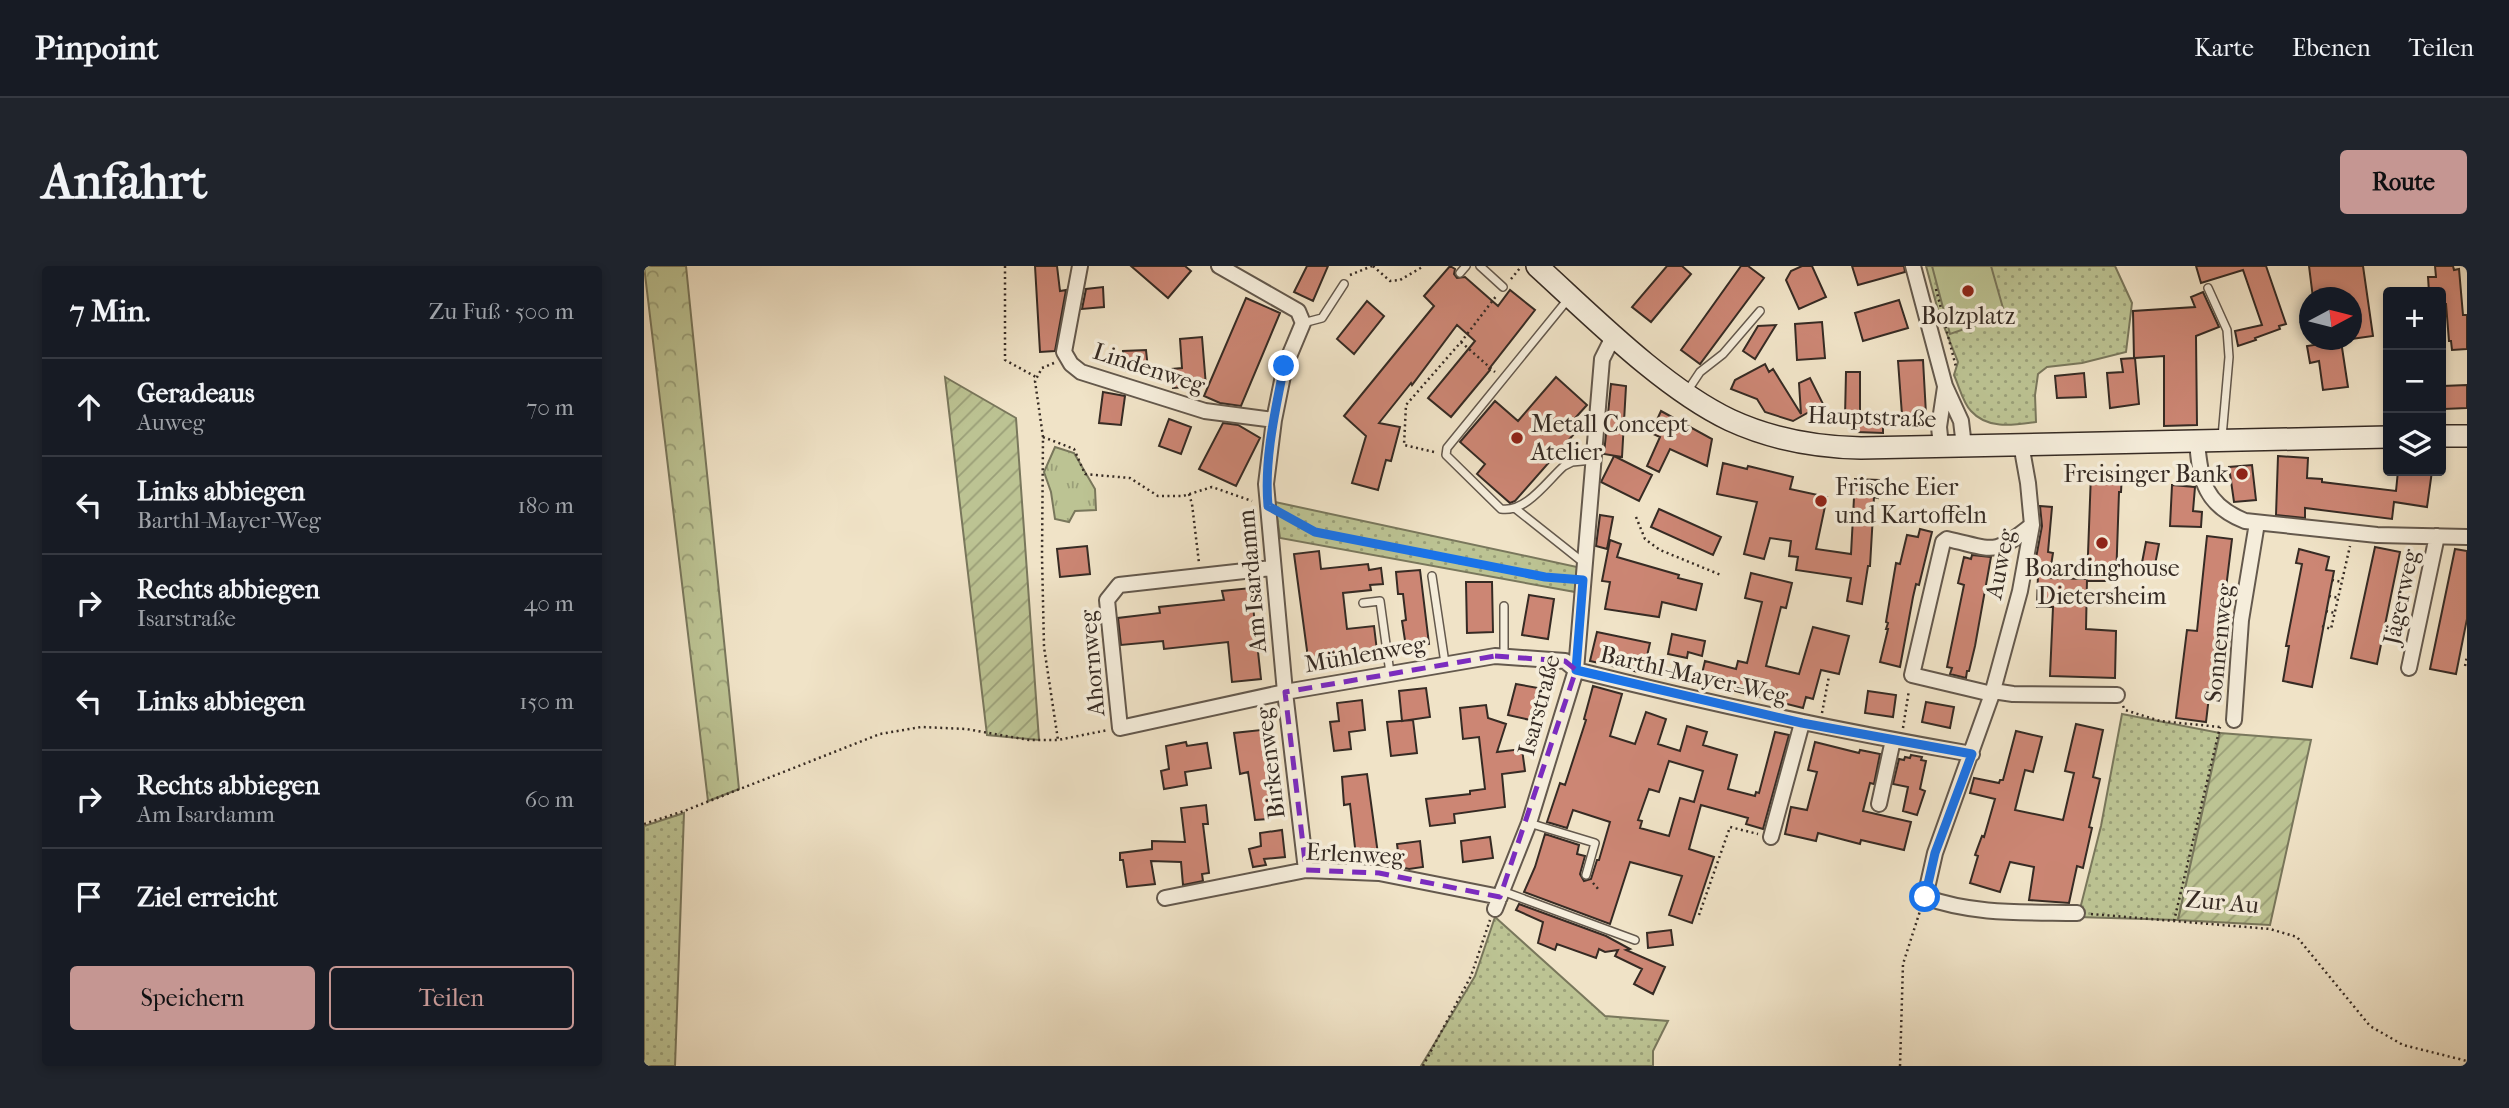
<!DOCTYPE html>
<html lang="de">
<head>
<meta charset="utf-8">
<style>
  :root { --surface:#171b24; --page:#20242c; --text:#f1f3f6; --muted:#9ea1a6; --line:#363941; --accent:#c59692 }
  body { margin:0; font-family:"IM FELL French Canon",serif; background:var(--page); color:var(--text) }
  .controls { position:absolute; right:21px; top:21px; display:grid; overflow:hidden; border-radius:7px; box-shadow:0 4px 10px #0003 }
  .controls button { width:63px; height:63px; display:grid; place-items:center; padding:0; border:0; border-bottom:2px solid var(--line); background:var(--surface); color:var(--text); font:35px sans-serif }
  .compass { position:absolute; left:1655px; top:21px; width:63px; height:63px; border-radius:50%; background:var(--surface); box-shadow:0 4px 10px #0003; rotate:83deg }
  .stop { position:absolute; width:21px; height:21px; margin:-16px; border:5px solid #1a73e8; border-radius:50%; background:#fff }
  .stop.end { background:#1a73e8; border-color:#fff; box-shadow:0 2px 7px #0008 }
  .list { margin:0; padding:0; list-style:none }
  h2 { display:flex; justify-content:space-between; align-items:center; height:91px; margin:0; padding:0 28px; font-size:30px }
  h2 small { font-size:23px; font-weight:400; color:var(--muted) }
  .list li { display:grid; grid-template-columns:46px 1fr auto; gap:21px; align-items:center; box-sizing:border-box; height:98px; padding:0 28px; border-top:2px solid var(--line) }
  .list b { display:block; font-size:26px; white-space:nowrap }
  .list p { margin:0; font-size:23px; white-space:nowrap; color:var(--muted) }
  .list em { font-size:23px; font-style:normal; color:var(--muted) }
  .actions { display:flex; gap:14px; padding:21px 28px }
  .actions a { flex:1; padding:16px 0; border:2px solid var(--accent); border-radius:7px; text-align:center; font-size:24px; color:var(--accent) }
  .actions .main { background:var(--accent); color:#111 }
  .icon { flex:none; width:38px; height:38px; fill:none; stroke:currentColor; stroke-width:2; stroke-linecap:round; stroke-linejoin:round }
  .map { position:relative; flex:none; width:1823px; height:800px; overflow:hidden; border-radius:7px }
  header { display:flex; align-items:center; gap:42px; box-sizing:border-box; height:98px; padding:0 35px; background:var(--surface); border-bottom:2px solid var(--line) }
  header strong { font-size:33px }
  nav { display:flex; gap:38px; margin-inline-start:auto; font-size:24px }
  .intro { display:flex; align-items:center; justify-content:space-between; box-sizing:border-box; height:168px; padding:0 42px }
  h1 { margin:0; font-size:49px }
  .button { padding:18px 32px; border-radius:7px; background:var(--accent); color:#111; font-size:24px; font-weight:700 }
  main { display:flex; gap:42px; padding:0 42px }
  aside { flex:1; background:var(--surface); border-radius:7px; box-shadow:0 4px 10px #0003 }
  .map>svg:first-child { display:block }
  .grass { fill:url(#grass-dots); stroke:#79775c; stroke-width:2 }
  .forest { fill:url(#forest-crowns); stroke:#79775c; stroke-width:2 }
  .park { fill:url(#park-tufts); stroke:#79775c; stroke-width:2 }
  .garden { fill:url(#garden-furrows); stroke:#79775c; stroke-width:2 }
  .pitch { fill:#bcc393; stroke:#79775c; stroke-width:2 }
  .building { fill:#cc8674; stroke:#362b24; stroke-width:2; fill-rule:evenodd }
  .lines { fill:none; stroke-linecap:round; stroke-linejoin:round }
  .service-casing { stroke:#64594d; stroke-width:10 }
  .minor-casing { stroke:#64594d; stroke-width:18 }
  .secondary-casing { stroke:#362b24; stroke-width:24 }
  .path { stroke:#362b24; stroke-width:2.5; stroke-dasharray:2 3.5; stroke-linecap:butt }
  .service { stroke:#f5eddb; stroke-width:7 }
  .minor { stroke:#f5eddb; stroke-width:14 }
  .secondary { stroke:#f5eddb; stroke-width:21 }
  .route { stroke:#1a73e8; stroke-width:9 }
  .marked { fill:none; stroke:#7b2cbf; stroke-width:5; stroke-dasharray:14 9; stroke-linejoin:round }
  .poi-dot { fill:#8f2418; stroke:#f5eddb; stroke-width:2.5 }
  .labels { text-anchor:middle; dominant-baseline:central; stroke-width:7; stroke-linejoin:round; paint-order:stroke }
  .poi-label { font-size:24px; fill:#362b24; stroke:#f5eddb }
  .street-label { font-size:24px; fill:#362b24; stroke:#f5eddb }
</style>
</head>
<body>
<header>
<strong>Pinpoint</strong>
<nav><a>Karte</a><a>Ebenen</a><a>Teilen</a></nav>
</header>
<div class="intro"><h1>Anfahrt</h1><a class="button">Route</a></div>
<main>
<aside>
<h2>7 Min.<small>Zu Fuß · 500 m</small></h2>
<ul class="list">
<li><svg class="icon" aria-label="ahead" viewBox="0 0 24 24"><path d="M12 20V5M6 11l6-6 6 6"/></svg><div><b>Geradeaus</b><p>Auweg</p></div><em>70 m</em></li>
<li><svg class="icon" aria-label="left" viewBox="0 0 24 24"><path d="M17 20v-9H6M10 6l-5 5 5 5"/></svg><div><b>Links abbiegen</b><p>Barthl-Mayer-Weg</p></div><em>180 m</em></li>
<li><svg class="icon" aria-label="right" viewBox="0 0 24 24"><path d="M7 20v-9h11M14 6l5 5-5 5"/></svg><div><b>Rechts abbiegen</b><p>Isarstraße</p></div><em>40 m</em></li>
<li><svg class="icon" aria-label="left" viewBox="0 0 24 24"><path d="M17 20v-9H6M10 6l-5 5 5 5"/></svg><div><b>Links abbiegen</b></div><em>150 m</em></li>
<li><svg class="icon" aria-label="right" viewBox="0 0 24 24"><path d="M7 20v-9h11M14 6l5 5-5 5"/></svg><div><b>Rechts abbiegen</b><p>Am Isardamm</p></div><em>60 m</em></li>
<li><svg class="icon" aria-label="arrive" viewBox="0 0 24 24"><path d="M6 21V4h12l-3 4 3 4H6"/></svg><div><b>Ziel erreicht</b></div></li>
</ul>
<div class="actions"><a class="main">Speichern</a><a>Teilen</a></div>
</aside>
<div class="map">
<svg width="1823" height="800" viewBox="0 0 1823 800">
  <defs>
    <pattern id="grass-dots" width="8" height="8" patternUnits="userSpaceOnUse" patternTransform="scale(1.75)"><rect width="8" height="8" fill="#bcc393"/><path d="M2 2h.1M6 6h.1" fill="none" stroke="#9a9f78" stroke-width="1.8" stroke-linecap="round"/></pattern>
    <pattern id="forest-crowns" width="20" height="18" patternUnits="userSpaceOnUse" patternTransform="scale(1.75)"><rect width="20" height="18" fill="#bcc393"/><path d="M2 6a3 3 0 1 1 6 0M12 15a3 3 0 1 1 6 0" fill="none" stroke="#9a9f78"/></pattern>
    <pattern id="park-tufts" width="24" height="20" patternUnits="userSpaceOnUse" patternTransform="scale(1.75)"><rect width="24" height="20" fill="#bcc393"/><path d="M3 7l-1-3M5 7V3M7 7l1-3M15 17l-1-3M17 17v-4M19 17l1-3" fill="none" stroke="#9a9f78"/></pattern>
    <pattern id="garden-furrows" width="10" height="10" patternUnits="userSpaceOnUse" patternTransform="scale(1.75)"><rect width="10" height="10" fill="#bcc393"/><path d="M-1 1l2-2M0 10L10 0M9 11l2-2" fill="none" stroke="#9a9f78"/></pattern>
  </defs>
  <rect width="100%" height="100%" fill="#f0e3c7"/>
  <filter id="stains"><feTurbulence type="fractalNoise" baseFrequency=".00286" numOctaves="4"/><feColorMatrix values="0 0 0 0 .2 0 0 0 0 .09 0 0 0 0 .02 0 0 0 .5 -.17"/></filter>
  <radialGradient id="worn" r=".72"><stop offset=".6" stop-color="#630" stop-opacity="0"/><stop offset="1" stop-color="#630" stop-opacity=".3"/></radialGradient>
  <path class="grass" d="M1282 0H1471L1488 37 1482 86 1438 97 1403 101 1394 108 1391 129 1392 156C1370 159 1344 164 1327 145 1319 137 1315 120 1310 109L1314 96 1295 48Z
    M631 236 933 301 931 326 636 272Z
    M1478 448 1576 467 1534 654 1434 651 1457 560Z
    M40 547 31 800H0V560Z
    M851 651 961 750 1024 755 1009 785V800H777L831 710Z"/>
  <path class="forest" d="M0 0H42L95 523 64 535Z"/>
  <path class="park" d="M411 181 430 187 451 223 452 244 431 245 425 256 411 253 407 226 400 206Z"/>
  <path class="garden" d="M301 111 372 152 395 474 343 469Z
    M1576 467 1667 474 1626 659 1534 654Z"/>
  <path class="pitch" d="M1288 0H1347L1361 49 1306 68Z"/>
  <path class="building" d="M391 0H413L416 25 422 24 411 85 396 86Z
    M487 0H541L547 5 524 32Z
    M663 0H684L669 35 650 26Z
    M806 0 811 3 810 8 813 12 821 11 854 40 866 24 891 44 845 103 846 104 807 151 784 132 831 75 813 59 768 119 767 117 735 157 756 161 747 195 742 194 734 224 708 217 722 170 700 150 790 40 780 30Z
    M1023 0H1038L1047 8 1007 56 988 41Z
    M1097 0H1104L1120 12 1056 98 1037 84Z
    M1158 0H1168L1182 31 1155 43 1142 14 1147 5Z
    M1208 0H1260L1261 6 1214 19Z
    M1552 0H1622L1642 58 1635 60 1636 63 1611 72 1612 74 1594 80 1591 65 1618 59 1599 4 1557 17Z
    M1665 0H1719L1729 70 1707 73V32H1669Z
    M1791 0H1809L1810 4 1815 3 1819 49H1823V83L1808 84 1807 75H1805L1802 38H1797V26H1785L1784 11H1792Z
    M459 21 460 41 438 43 442 23Z
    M1559 26 1575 61 1552 70 1553 159 1520 160V90L1491 92 1495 138 1466 142 1463 107 1479 106 1477 93 1490 92 1489 45 1551 41 1547 31Z
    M602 32 636 47 597 140 576 137 560 130Z
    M1255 34 1264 62 1219 75 1211 47Z
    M723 35 740 50 710 88 693 73Z
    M1178 56 1181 92 1153 94 1151 58Z
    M1132 59 1111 93 1099 85 1114 60Z
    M558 71 562 120 529 122 528 103 538 102 536 73Z
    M1697 75 1704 121 1679 124 1675 95 1666 97 1663 80Z
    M502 84 504 103 481 105 479 85Z
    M1279 94 1282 148 1258 149 1254 95Z
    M1121 98 1125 106 1129 103 1157 148 1155 117 1166 112 1179 138 1149 155 1121 146 1113 133 1087 123 1091 114Z
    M1202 106H1216V149L1239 150V167L1213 166V151H1201Z
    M1440 107 1442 131 1413 132 1411 110Z
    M912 111 943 139 923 161 930 168 871 235 866 237 833 208 841 198 816 176 851 135 874 155Z
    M967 118 982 120 978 191 960 188Z
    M1823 119V142L1800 143 1799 120Z
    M459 126 481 130 477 159 455 157Z
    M1017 145 1068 173 1063 200 1026 183 1015 206 1003 200 1016 171 1007 167Z
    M525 153 547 161 537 188 515 180Z
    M579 157 594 159 616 172 592 220 555 203Z
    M970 190 1008 209 995 235 957 216Z
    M1634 190 1664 192 1663 212 1678 213V216L1752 225 1754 205H1788L1783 241 1750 236 1748 253 1661 242V252L1632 249Z
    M1079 197 1103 203 1104 200 1149 211 1146 223 1183 231 1172 283 1207 288 1211 213 1235 214 1234 232 1230 231 1226 300H1224L1218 338 1203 335 1207 312 1152 304 1154 291 1145 290 1147 275 1126 272 1120 293 1100 288 1113 236 1073 228Z
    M1608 199 1612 234 1590 236 1585 201Z
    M1447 207 1478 208 1477 226H1475L1472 315H1443Z
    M1528 219 1551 221 1549 245 1558 246 1557 261 1526 260Z
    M1396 240 1408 241 1404 286 1409 287 1405 312 1443 313 1442 363 1472 365 1471 412 1406 410 1409 341H1393L1394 308H1389L1398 260Z
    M1015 243 1077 271 1069 289 1007 261Z
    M956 249 969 251 963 283 952 280Z
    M1276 263 1288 266 1275 319 1272 318 1269 331 1256 401 1236 396 1244 363H1242L1244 357 1242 356 1252 297 1256 298 1263 269 1274 271Z
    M1563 270 1588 273 1578 355 1574 354 1562 456 1532 452 1543 364 1553 365Z
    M966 274 977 278 973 291 1035 309 1034 312 1058 318 1052 344 1018 336 1015 351 961 343 966 316 958 315Z
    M1502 276 1515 278 1509 309 1496 307Z
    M443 280 446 308 416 311 413 283Z
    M1731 281 1756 286 1733 398 1707 392Z
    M1655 283 1685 291 1682 304 1690 305 1668 421 1639 415 1645 380H1642L1658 298 1652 297Z
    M1811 283 1823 285V353L1812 408 1786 403Z
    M675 285 677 303 724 298 725 304 737 302 739 318 726 319 727 324 699 327 703 363 730 360 733 385 664 392 650 288Z
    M1328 289 1347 291 1331 380 1325 405H1323L1322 412 1306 408 1308 402 1303 401 1320 319 1314 317 1320 291 1327 293Z
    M776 304 785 378 762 381 758 355 762 354 759 328H754L752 306Z
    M1107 307 1148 317 1142 342 1137 341 1122 400 1155 408 1169 361 1205 370 1195 408 1177 404 1169 433 1162 431 1159 442 1056 416 1061 395 1092 403 1094 395 1103 397 1118 336 1101 332Z
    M822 316H848L849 366 823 367Z
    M607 322 617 413 588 416 584 376 520 383 519 375 477 379 474 352 516 347 515 341 580 334 578 325Z
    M885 329 910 333 904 373 878 369Z
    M953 366 1006 377 999 407 946 395Z
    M1028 368 1061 375 1058 390 1044 386 1043 392 1024 388Z
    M872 418 894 422 886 454 864 449Z
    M949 420 978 428 966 470 991 478 1002 446 1022 453 1014 478 1036 485 1043 460 1063 466 1059 479 1093 489 1084 523 1111 530 1112 526 1115 527 1131 466 1145 469 1119 563 1102 558 1104 552 1057 539 1045 583 1070 591 1048 657 1025 649 1038 610 986 596 966 658 880 626 891 601 901 568 935 579 933 588 941 590 936 608 940 615 947 613 953 594H955L966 556 929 544 923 562 903 556 916 517 921 519 942 454 940 453ZM1025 495 1059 505 1050 536 1036 532 1025 570 996 562 998 555 994 554 1005 523 1015 526Z
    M782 422 786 451 758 455 755 425Z
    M1224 425 1252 429 1249 451 1221 447Z
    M718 434 721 464 705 466 707 483 690 485 686 456 695 455 693 437Z
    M1282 436 1310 441 1306 462 1278 456Z
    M842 439 844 452 862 458 853 486 878 483 881 505 858 508 861 541 810 548 811 557 786 560 782 533 826 528V525L841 523 835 471 819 473 816 442Z
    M769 454 773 487 747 490 743 456Z
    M1432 458 1459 464 1449 511 1456 513 1445 561 1448 562 1439 602 1433 600 1425 637 1385 634 1390 601 1366 596 1356 626 1326 617 1334 590 1331 589 1338 570 1340 571 1351 533 1326 527 1330 512 1355 517 1356 514H1359L1372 465 1398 471 1389 506 1381 504 1371 544 1419 554 1430 507 1421 505Z
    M617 464 629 540H623L624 553 611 554 604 506 596 508 590 467Z
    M542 476 543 480 563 477 567 502 541 506 543 519 520 523 517 505 525 503 522 480Z
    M1171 476 1215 487 1216 484 1236 488 1230 518 1226 517 1219 545 1267 556 1260 584 1217 574 1216 578 1174 567 1172 575 1141 568 1147 541 1163 544 1173 506 1164 504Z
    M1267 489 1278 491 1277 494 1282 495 1276 523 1281 525 1273 549 1259 545 1264 521 1249 518 1255 493 1260 494 1261 491 1266 492Z
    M723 508 734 588 712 590 706 538 700 539 698 511Z
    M562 539 564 558H559L565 607 558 608 559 615 539 619 537 596 507 595 511 618 483 621 479 594H476V587L508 583V575L541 576 537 542Z
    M638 564 641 591 620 593 622 599 609 601 605 583 617 580 616 567Z
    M846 571 849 592 819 596 817 575Z
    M776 575 779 601 765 603 756 601 753 578Z
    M875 638 962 670 986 683 982 684 1021 701 1009 728 990 718 998 703 971 690 974 684 961 686 955 683 952 692 913 678 911 684 894 677 899 656 872 644Z
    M1027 664 1029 679 1004 682 1003 667Z"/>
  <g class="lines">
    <defs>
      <path id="service" d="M836 0 859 21
        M816 7 822 0
        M1564 22 1583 64 1585 91 1578 171
        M925 32 803 182 802 189 857 243C882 247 903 215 920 200L928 196 949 194
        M659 57 678 52 700 18
        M1044 124 1056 106 1079 88 1116 45
        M872 243 940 297
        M788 310 801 397
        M719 337 736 335 746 407
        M860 340V390
        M885 557 951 577 942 609
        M858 625 991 674"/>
      <path id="minor" d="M436 0 420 86 427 98 437 106 561 145 630 154
        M575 0 654 45 659 57 641 100 630 154 622 218 641 426 662 604
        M1269 0 1301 120 1317 155 1320 180
        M1553 175C1556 215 1561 239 1601 255L1733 269 1823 271
        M1377 178 1384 217 1388 259 1376 325 1348 428 1291 587 1281 631C1329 649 1382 646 1433 647
        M1297 180 1295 161 1301 121
        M628 302 475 319 463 334 476 462 641 426 851 390 921 395 932 404C1063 437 1194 465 1328 488
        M1765 402 1793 270
        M1349 425 1369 428 1473 429
        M1348 428 1268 409 1299 276 1303 273C1349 283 1349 291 1388 259
        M1590 454 1597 354 1613 257
        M1235 538 1249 474
        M1127 571 1158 457
        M521 632 662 604 735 607 856 631
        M851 643 885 557 932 404 958 93 970 69"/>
      <path id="secondary" d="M893 0C948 50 1019 122 1086 154 1127 173 1173 181 1217 182L1744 171
        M1797 170H1823"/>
    </defs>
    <use href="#service" class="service-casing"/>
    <use href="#minor" class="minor-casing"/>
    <use href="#secondary" class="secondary-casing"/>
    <path class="path" d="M361 0V94L392 111
      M729 0 746 15 756 14 780 0
      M706 9 728 0
      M867 13 876 2
      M1292 23 1312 101
      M817 76 851 106
      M410 97 398 102 391 115 399 171 398 290 400 381 414 474
      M399 171 430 183 441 208 486 212 514 230H539L568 221 608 235
      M790 186 760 179 762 139 817 76 853 29
      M545 228 548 238 555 297
      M640 249 671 266 792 291 828 295 901 311 925 313
      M992 251 1001 273 1016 284 1077 309
      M1688 314 1698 316
      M1685 330 1695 332
      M1682 345 1691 347
      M1678 360 1687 363 1706 280
      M1821 400 1823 390
      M1479 440 1481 444 1516 455 1576 461
      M1178 447 1185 410
      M1259 462 1265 424
      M0 558 40 545 236 468 277 461 322 463 385 474H414L464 464
      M949 617 955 624
      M1447 648 1626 663 1653 671 1726 760 1759 779 1823 795
      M1055 649 1086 561 1114 568
      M1530 655 1576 461
      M779 800 827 710 846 654
      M1256 800 1259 698 1276 645"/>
    <use href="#service" class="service"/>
    <use href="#minor" class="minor"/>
    <use href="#secondary" class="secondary"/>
  </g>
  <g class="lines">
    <path class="route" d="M640 100C631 146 620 193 624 240L671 266 901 311 939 314 932 404 1158 457 1328 488 1291 587 1281 631"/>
  </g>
  <path class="marked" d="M851 390 921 395 932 404 856 631 735 607 662 604 641 426Z"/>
  <g class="poi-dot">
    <circle cx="1324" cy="25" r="7"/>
    <circle cx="873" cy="172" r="7"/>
    <circle cx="1598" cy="208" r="7"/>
    <circle cx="1177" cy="235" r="7"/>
    <circle cx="1458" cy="277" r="7"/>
  </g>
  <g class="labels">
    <g class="poi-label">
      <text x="1324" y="50">Bolzplatz</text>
      <text x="887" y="158" text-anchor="start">Metall Concept<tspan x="887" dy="28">Atelier</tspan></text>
      <text x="1584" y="208" text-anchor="end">Freisinger Bank</text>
      <text x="1191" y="221" text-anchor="start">Frische Eier<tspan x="1191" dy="28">und Kartoffeln</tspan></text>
      <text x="1458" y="302">Boardinghouse<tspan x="1458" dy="28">Dietersheim</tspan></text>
    </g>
    <g class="street-label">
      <text transform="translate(505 102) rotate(18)">Lindenweg</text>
      <text transform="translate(1228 151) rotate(2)">Hauptstraße</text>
      <text transform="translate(1356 298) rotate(-79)">Auweg</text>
      <text transform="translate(608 315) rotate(-95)">Am Isardamm</text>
      <text transform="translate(1757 331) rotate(-78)">Jägerweg</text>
      <text transform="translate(1575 377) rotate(-84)">Sonnenweg</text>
      <text transform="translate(721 388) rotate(-10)">Mühlenweg</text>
      <text transform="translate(448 397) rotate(-95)">Ahornweg</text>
      <text transform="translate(1050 409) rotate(13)">Barthl-Mayer-Weg</text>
      <text transform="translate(895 439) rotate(-75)">Isarstraße</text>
      <text transform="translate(626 497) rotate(-97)">Birkenweg</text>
      <text transform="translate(711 588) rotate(3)">Erlenweg</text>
      <text transform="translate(1578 636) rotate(5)">Zur Au</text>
    </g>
  </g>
  <rect width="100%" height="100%" filter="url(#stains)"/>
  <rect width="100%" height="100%" fill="url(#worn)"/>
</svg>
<div class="controls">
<button>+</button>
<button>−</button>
<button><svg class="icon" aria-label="layers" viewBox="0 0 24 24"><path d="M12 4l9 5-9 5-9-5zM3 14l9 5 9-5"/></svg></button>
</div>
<svg class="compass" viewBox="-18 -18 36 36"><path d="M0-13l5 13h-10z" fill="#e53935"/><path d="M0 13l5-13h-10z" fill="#9ea1a6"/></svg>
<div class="stop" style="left:1281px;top:631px"></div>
<div class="stop end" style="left:640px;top:100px"></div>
</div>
</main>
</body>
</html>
